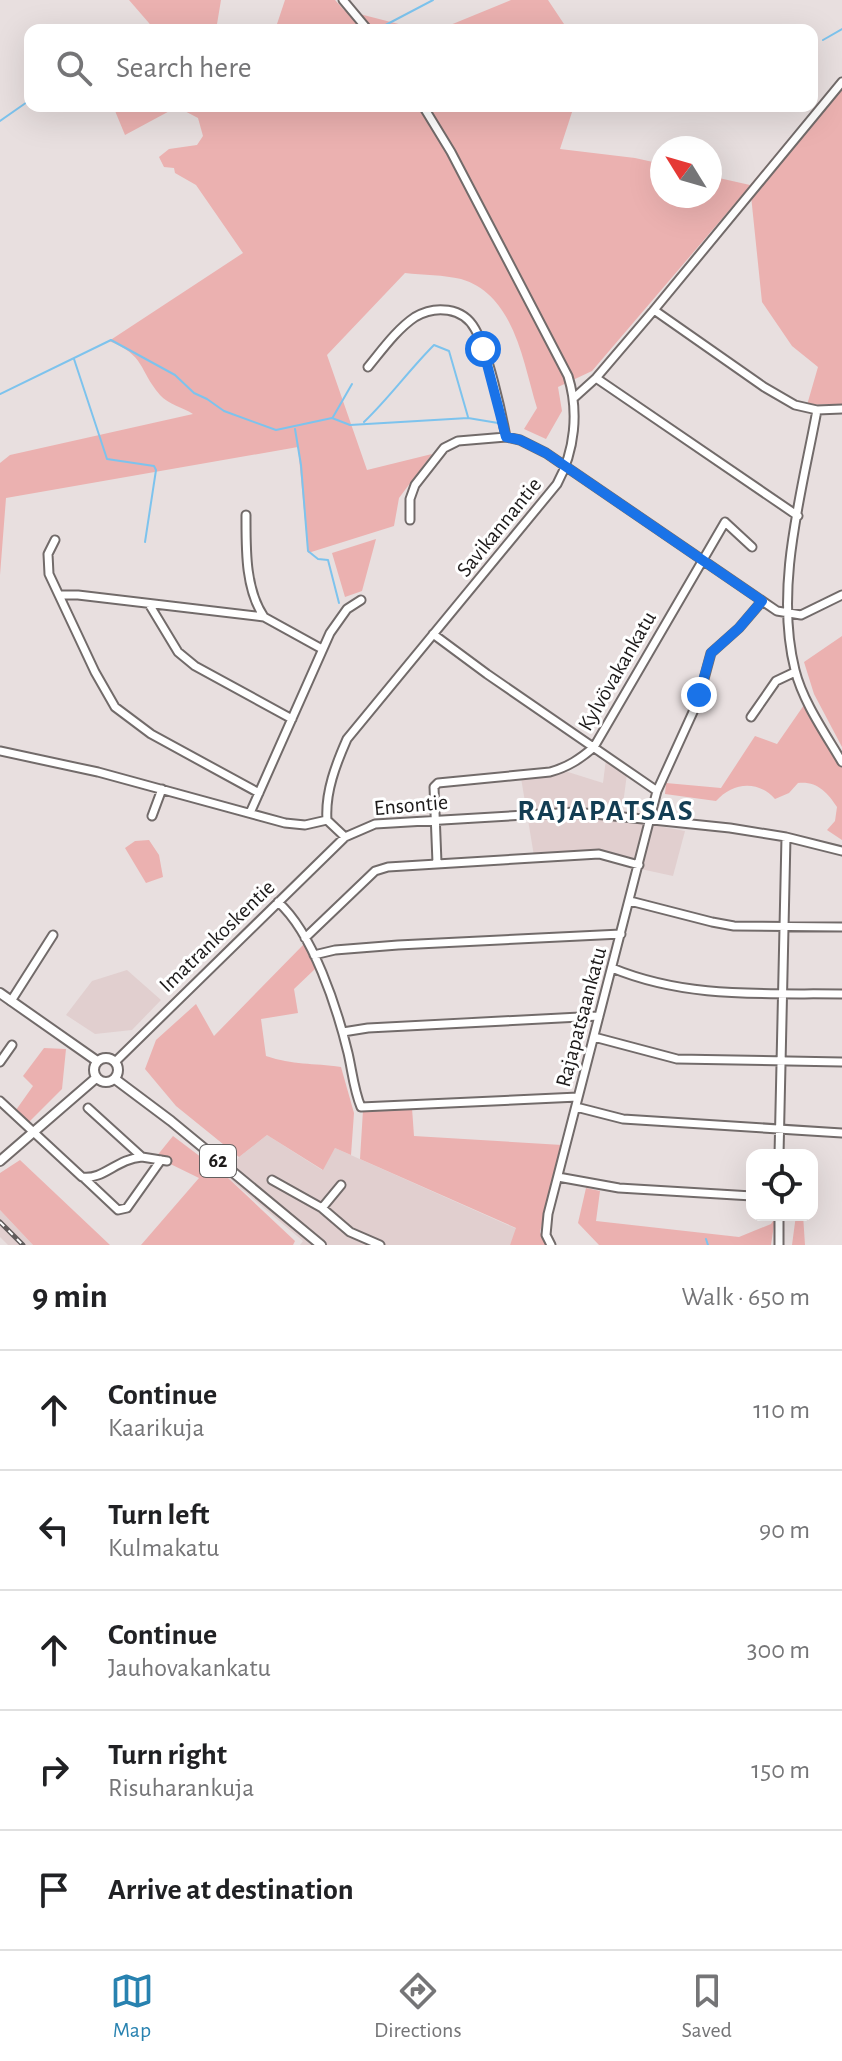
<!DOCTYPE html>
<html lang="en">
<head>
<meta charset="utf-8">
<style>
  :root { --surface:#fff; --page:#f6f6f6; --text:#202124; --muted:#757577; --line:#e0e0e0; --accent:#2882b0 }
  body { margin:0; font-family:"Alegreya Sans",sans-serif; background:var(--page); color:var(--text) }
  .controls { position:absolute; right:24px; bottom:24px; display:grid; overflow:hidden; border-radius:16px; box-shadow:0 8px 32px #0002 }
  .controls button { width:72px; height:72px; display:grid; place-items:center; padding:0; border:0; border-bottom:2px solid var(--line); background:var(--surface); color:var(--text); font:40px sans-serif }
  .compass { position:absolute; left:650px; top:136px; width:72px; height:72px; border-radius:50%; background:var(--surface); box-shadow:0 8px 32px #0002; rotate:307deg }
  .stop { position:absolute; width:24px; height:24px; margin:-18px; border:6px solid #1a73e8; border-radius:50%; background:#fff }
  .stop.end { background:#1a73e8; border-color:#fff; box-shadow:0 2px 8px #0008 }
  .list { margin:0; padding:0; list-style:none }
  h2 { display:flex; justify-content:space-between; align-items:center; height:104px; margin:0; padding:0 32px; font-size:34px }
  h2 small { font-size:26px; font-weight:400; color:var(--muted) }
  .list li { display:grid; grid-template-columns:52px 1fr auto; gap:24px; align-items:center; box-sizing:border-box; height:120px; padding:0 32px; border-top:2px solid var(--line) }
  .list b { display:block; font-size:30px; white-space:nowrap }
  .list p { margin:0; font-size:26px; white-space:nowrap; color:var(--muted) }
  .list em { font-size:26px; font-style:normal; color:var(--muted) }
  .icon { flex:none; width:44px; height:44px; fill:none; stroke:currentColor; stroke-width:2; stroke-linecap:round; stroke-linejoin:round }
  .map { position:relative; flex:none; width:842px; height:1245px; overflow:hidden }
  .search { position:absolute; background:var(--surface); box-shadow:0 8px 32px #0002; left:24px; right:24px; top:24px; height:88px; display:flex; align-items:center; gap:20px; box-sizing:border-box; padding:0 28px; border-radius:16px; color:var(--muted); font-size:30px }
  .sheet { height:704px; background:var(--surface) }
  nav { display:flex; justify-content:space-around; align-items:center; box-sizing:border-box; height:112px; border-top:2px solid var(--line); background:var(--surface); font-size:22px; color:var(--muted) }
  nav a { display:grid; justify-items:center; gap:4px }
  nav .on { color:var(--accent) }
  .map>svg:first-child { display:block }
  .built { fill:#e1cfcf }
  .green { fill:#ebb1b0 }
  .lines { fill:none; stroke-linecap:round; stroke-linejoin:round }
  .stream { stroke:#7dc3ed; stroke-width:2 }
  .minor-casing { stroke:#726b6a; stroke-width:11 }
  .major-casing { stroke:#726b6a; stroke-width:12 }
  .minor { stroke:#fff; stroke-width:7 }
  .major { stroke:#fff; stroke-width:8 }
  .rail-casing { stroke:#615c5c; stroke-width:5 }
  .rail { stroke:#fff; stroke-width:2; stroke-dasharray:6; stroke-linecap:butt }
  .route { stroke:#1a73e8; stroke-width:10 }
  .labels { text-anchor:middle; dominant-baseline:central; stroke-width:6; stroke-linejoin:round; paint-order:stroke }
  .shield { fill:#fff; stroke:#615f5f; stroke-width:2 }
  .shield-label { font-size:20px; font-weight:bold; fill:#1d1a1a }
  .street-label { font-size:22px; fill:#1d1a1a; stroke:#fff }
  .district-label { font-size:30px; font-weight:bold; letter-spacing:2px; fill:#133d53; stroke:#fff }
</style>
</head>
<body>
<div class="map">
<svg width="842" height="1245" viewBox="0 0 842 1245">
  <rect width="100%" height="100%" fill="#e8dfdf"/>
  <path class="built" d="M606 759 627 774 621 819 685 831 673 876 636 868 595 851 534 856 521 778 568 772 603 783Z
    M127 970 161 1000 132 1030 95 1034 66 1015 92 981Z
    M267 1135 322 1170 335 1148 517 1229 510 1245H300L303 1241 226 1176 239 1157Z
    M0 1210 33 1245H8L0 1237Z"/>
  <path class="green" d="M129 0H221L216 30H155Z
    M285 0H335L344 10 422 30H275Z
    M511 0H548L568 30H438Z
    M842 80V404L807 405 818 367 792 346 762 302 750 186 592 371 558 387 562 411 546 439 524 429 537 408C523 363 515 295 461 279 444 275 423 275 405 273L327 355 367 470 432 454 399 498 394 526 308 553 298 447 6 498 0 575V463L10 455 193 414C184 408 168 404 160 395 138 369 146 356 109 341L243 253 196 185 175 173 174 168 164 167 159 157 169 149 197 145 203 136 198 118 177 107 125 135 113 106H574L560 149 635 158 662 164V196H710V176L750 185 832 87Z
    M376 539 362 591 345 597 332 553Z
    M842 636V747L814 694 804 662Z
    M804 705 842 768V840L827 830 835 821 837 807C827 792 817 781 798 783L789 793 775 799C757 779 732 783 716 801L665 794 666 783 721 788 755 736 777 744Z
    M149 840 159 855 163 877 146 883 125 848 135 841Z
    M305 943 315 969 294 989 298 1013 261 1019 266 1056C293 1065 313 1063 341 1067L354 1113 351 1155 335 1148 323 1170 267 1135 239 1157 176 1106 145 1069 156 1040 196 1004 214 1036Z
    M44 1048 66 1049 62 1089 29 1122 16 1110 33 1086 23 1076Z
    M412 1108 414 1136 562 1145 540 1232 546 1245H510L516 1228 360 1159 363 1110Z
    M173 1136 226 1176 295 1241 293 1245H141L199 1178 156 1157Z
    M20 1160 110 1245H33L0 1210V1173Z
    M586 1188 600 1191 596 1221 739 1237 771 1224 775 1218 771 1245H599L578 1223Z
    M796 1215H803L805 1245H792Z"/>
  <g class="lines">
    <path class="stream" d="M376 30 433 0
      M823 40 842 29
      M0 121 30 100
      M74 359 107 459 154 466 156 470 145 542
      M0 394 111 340 175 375 194 393 207 399 224 411 276 430 332 418 350 425 468 418 498 423
      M333 417 352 384
      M364 422C390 397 409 370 434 345L449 351 468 417
      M295 429 301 465 308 551 318 559 328 560 339 603
      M706 1239 708 1245"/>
    <defs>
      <path id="minor" d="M343 0 368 30
        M654 310 764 387 795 405 817 410 842 409
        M368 367C382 350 397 329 415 317 435 305 463 307 475 329 488 352 501 410 506 437
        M596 378 798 516
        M575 397 596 378 654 310 842 82
        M817 410C802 492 774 587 795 670 803 702 825 733 842 762
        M246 515C246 549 245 589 264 617
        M410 520V499L415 485 444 448 458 441 506 437 520 440 546 453 777 611 801 615 842 595
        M55 540 48 554 49 574 95 672 115 707 151 734 259 793
        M59 595H78L264 617 322 649
        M149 604 178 652 195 666 292 719
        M433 634 487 674 657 791
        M751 717 776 681 795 672
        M0 751 98 772 285 823 305 825 327 820
        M250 813 330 633 347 609 361 600
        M152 816 162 789
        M327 820C325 792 336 764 347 739L557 484C575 451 579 411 568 376L451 152 423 106
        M327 820 345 837
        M437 863 434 787 438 783 550 772C568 767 580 759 594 747L725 522 752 547
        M630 901 712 922 734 926 842 927
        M278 902C313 933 337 1008 348 1053 352 1070 354 1091 361 1107L578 1097
        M305 938 375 871 388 867 599 854 639 865
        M314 955 335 950 398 945 621 934
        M612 968C687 999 763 993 842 994
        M11 1001 53 935
        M343 1032 368 1028 599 1016
        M594 1037 677 1059 842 1062
        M0 1062 12 1045
        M115 1062 345 837 375 824 575 812 730 828 786 837 842 851
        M0 1101 82 1177C104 1180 116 1159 142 1157
        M576 1107 623 1119 842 1133
        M88 1108 142 1157 167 1161
        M779 1155 786 837
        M558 1177 619 1188 752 1196
        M84 1178 118 1210 127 1208 161 1160
        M272 1180 322 1208 350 1232 380 1245
        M322 1208 341 1185
        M779 1215V1245
        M551 1245 546 1235 548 1214 657 791 698 701 711 653 739 628 762 601"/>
      <path id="major" d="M0 993 97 1061
        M94 1070a12 12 0 1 1 24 0a12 12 0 1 1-24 0Z
        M115 1079 171 1121 321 1245
        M0 1161 96 1078"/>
    </defs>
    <use href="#minor" class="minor-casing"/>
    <use href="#major" class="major-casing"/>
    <use href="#minor" class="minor"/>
    <use href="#major" class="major"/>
    <defs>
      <path id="rail" d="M0 1222 23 1245"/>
    </defs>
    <use href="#rail" class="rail-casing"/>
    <use href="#rail" class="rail"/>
  </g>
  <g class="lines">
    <path class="route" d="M483 349 506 437 520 440 546 453 762 601 739 628 711 653 699 695"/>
  </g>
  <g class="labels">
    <rect class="shield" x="200" y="1145" width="36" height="32" rx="6"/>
    <g class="shield-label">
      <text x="218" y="1161">62</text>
    </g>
    <g class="street-label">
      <text transform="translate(499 527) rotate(-51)">Savikannantie</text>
      <text transform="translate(617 671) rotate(-60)">Kylvövakankatu</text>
      <text transform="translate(411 805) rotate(-5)">Ensontie</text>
      <text transform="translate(217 936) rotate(-44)">Imatrankoskentie</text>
      <text transform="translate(581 1017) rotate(-75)">Rajapatsaankatu</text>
    </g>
    <g class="district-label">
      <text x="606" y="811">RAJAPATSAS</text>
    </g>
  </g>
</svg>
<div class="controls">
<button><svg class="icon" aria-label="locate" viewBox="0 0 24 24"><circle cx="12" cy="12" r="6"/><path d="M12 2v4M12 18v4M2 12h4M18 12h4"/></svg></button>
</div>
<svg class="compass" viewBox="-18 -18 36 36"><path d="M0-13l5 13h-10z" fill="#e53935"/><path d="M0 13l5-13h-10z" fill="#757577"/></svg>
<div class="stop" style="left:483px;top:349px"></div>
<div class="stop end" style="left:699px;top:695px"></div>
<div class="search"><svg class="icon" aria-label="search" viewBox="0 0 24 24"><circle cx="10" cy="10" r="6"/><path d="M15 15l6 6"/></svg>Search here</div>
</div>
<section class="sheet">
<h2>9 min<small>Walk · 650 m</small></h2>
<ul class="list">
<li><svg class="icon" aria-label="ahead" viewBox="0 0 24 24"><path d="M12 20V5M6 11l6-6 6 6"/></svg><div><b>Continue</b><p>Kaarikuja</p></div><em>110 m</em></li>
<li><svg class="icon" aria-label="left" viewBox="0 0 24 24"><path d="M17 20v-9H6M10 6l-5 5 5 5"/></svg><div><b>Turn left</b><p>Kulmakatu</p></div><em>90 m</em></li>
<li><svg class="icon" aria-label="ahead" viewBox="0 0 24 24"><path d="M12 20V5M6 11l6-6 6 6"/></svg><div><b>Continue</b><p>Jauhovakankatu</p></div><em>300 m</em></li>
<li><svg class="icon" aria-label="right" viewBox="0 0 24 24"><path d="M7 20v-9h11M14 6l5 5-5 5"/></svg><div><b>Turn right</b><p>Risuharankuja</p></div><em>150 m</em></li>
<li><svg class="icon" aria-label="arrive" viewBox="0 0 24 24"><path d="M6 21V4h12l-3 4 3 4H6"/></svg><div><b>Arrive at destination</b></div></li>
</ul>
</section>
<nav>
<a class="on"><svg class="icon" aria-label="map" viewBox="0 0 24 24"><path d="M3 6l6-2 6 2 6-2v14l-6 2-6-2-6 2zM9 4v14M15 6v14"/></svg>Map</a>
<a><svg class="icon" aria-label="directions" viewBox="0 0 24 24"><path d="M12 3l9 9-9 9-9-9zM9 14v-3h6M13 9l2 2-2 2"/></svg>Directions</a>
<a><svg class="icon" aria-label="saved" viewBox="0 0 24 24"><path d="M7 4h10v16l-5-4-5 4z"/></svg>Saved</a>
</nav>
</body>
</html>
